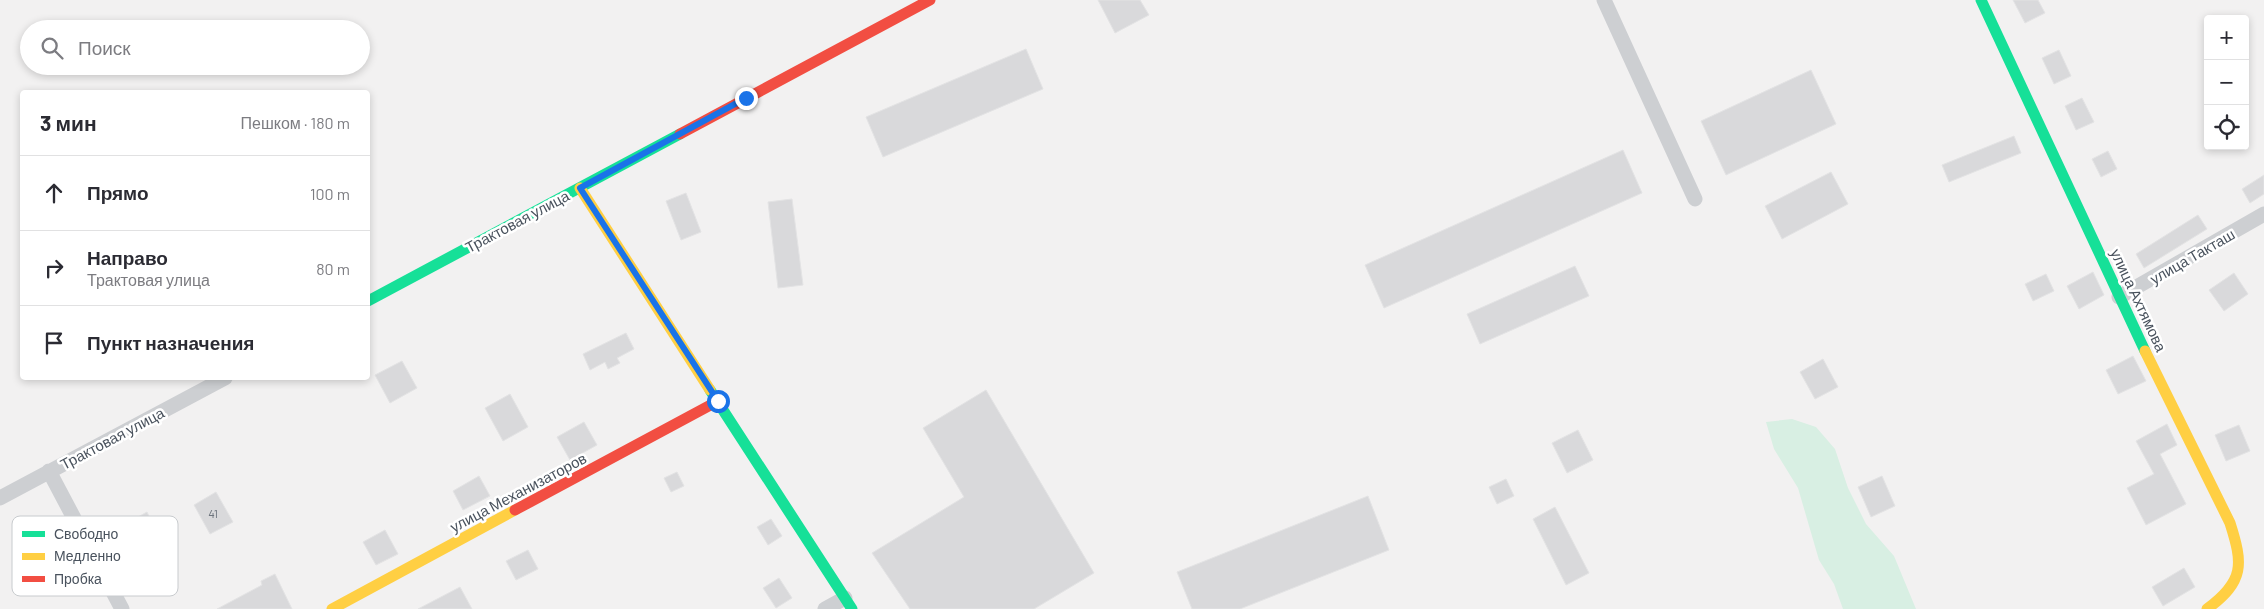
<!DOCTYPE html>
<html lang="ru">
<head>
<meta charset="utf-8">
<style>
  :root { --surface:#fff; --page:#f2f2f3; --text:#2b2b33; --muted:#7c7c81; --line:#e1e1e2 }
  body { margin:0; font-family:Barlow,sans-serif; background:var(--page); color:var(--text) }
  .controls { position:absolute; right:15px; top:15px; display:grid; overflow:hidden; border-radius:5px; box-shadow:0 2px 8px #0003 }
  .controls button { width:45px; height:45px; display:grid; place-items:center; padding:0; border:0; border-bottom:1px solid var(--line); background:var(--surface); color:var(--text); font:25px sans-serif }
  .stop { position:absolute; width:15px; height:15px; margin:-11px; border:4px solid #1a73e8; border-radius:50%; background:#fff }
  .stop.end { background:#1a73e8; border-color:#fff; box-shadow:0 1px 5px #0008 }
  .list { margin:0; padding:0; list-style:none }
  h2 { display:flex; justify-content:space-between; align-items:center; height:65px; margin:0; padding:0 20px; font-size:21px }
  h2 small { font-size:16px; font-weight:400; color:var(--muted) }
  .list li { display:grid; grid-template-columns:32px 1fr auto; gap:15px; align-items:center; box-sizing:border-box; height:75px; padding:0 20px; border-top:1px solid var(--line) }
  .list b { display:block; font-size:19px; white-space:nowrap }
  .list p { margin:0; font-size:16px; white-space:nowrap; color:var(--muted) }
  .list em { font-size:16px; font-style:normal; color:var(--muted) }
  .icon { flex:none; width:28px; height:28px; fill:none; stroke:currentColor; stroke-width:2; stroke-linecap:round; stroke-linejoin:round }
  .map { position:relative; flex:none; width:2264px; height:609px; overflow:hidden }
  .search { position:absolute; background:var(--surface); box-shadow:0 2px 8px #0003; left:20px; top:20px; width:350px; height:55px; display:flex; align-items:center; gap:12px; box-sizing:border-box; padding:0 18px; border-radius:28px; color:var(--muted); font-size:19px }
  .panel { position:absolute; background:var(--surface); box-shadow:0 2px 8px #0003; left:20px; top:90px; width:350px; height:290px; border-radius:5px }
  .map>svg:first-child { display:block }
  .green { fill:#d8efe3 }
  .building { fill:#d9d9db; stroke:#e3e3e4 }
  .lines { fill:none; stroke-linecap:round; stroke-linejoin:round }
  .street { stroke:#cdcfd2; stroke-width:15 }
  .fast { stroke:#16e098; stroke-width:11 }
  .slow { stroke:#ffcf43; stroke-width:11 }
  .jam { stroke:#f24e42; stroke-width:11 }
  .route { stroke:#1a73e8; stroke-width:6 }
  .labels { text-anchor:middle; dominant-baseline:central; stroke-width:5; stroke-linejoin:round; paint-order:stroke }
  .number-label { font-size:12px; fill:#6e757e }
  .street-label { font-size:15px; fill:#49525d; stroke:#fff }
  .key { fill:#fff; stroke:#c8cbce; stroke-width:1 }
  .key-label { font-size:14px; fill:#49525d }
</style>
</head>
<body>
<div class="map">
<svg width="2264" height="609" viewBox="0 0 2264 609">
  <rect width="100%" height="100%" fill="#f2f1f1"/>
  <path class="green" d="M1792 419 1816 427 1835 449 1848 488 1866 524 1894 556 1916 609H1843L1834 584 1819 560 1798 488 1774 449 1766 422Z"/>
  <path class="building" d="M1098 0H1140L1149 15 1115 33Z
    M2013 0H2038L2045 13 2025 23Z
    M1026 49 1043 89 883 157 866 117Z
    M2059 50 2071 76 2054 84 2042 58Z
    M1811 70 1836 124 1726 175 1701 121Z
    M2082 98 2094 122 2076 130 2065 106Z
    M2014 136 2021 153 1949 182 1942 165Z
    M1623 150 1642 193 1384 308 1365 265Z
    M2108 151 2117 169 2101 177 2092 159Z
    M1831 172 1848 204 1782 239 1765 206Z
    M2264 175V194L2250 203 2242 189Z
    M686 193 701 232 681 240 666 201Z
    M792 199 803 285 778 288 768 202Z
    M2198 215 2207 229 2144 268 2136 254Z
    M1575 266 1589 296 1480 344 1467 314Z
    M2093 272 2104 295 2079 309 2067 286Z
    M2234 273 2248 294 2224 311 2209 290Z
    M2046 274 2054 291 2033 301 2025 284Z
    M626 333 634 349 617 358 620 363 608 369 605 362 590 370 583 354Z
    M2133 356 2146 381 2118 394 2106 370Z
    M1823 359 1838 387 1815 399 1800 372Z
    M402 361 417 388 390 403 375 375Z
    M986 390 1094 573 1034 609H910L872 553 964 497 923 428Z
    M510 394 528 427 503 441 485 408Z
    M584 422 597 445 570 460 557 437Z
    M2167 424 2177 445 2160 454 2186 504 2146 525 2127 488 2154 474 2136 441Z
    M2239 425 2250 451 2226 461 2215 435Z
    M1578 430 1593 460 1567 473 1552 443Z
    M677 472 684 486 671 492 664 478Z
    M479 476 490 496 463 510 453 491Z
    M1882 476 1895 506 1871 517 1858 487Z
    M1506 479 1514 496 1497 504 1489 487Z
    M216 492 233 522 210 534 194 505Z
    M1368 496 1389 550 1240 609H1192L1177 572Z
    M1555 507 1589 573 1566 585 1533 519Z
    M147 512 155 529 137 538 129 522Z
    M771 519 782 536 768 545 757 527Z
    M385 530 398 554 376 565 363 542Z
    M528 550 538 569 516 580 506 561Z
    M2184 568 2195 587 2163 606 2152 587Z
    M275 574 292 609H217L262 585 261 581Z
    M779 578 792 598 776 608 763 588Z
    M460 587 472 609H418Z"/>
  <g class="lines">
    <path class="street" d="M1604 0 1695 199
      M2119 297 2264 214
      M49 471 122 609
      M0 498 225 378
      M825 609 845 598"/>
    <path class="fast" d="M1981 0 2145 351
      M368 301 680 134
      M710 390 852 609"/>
    <path class="slow" d="M580 188 710 390
      M2145 351 2230 523C2243 564 2245 581 2207 609
      M332 609 515 510"/>
    <path class="jam" d="M680 134 930 0
      M515 510 718 401"/>
  </g>
  <g class="lines">
    <path class="route" d="M718 401 580 188 746 98"/>
  </g>
  <g class="labels">
    <g class="number-label">
      <text x="213" y="513">41</text>
    </g>
    <g class="street-label">
      <text transform="translate(517 221) rotate(-28)">Трактовая улица</text>
      <text transform="translate(2192 256) rotate(-30)">улица Такташ</text>
      <text transform="translate(2139 300) rotate(65)">улица Ахтямова</text>
      <text transform="translate(112 438) rotate(-28)">Трактовая улица</text>
      <text transform="translate(518 492) rotate(-28)">улица Механизаторов</text>
    </g>
  </g>
  <rect x="12" y="516" width="166" height="80" rx="8" class="key"/>
  <rect x="22" y="531" width="23" height="6" fill="#16e098"/>
  <rect x="22" y="553" width="23" height="7" fill="#ffcf43"/>
  <rect x="22" y="576" width="23" height="6" fill="#f24e42"/>
  <g class="key-label">
    <text x="54" y="539">Свободно</text>
    <text x="54" y="561">Медленно</text>
    <text x="54" y="584">Пробка</text>
  </g>
</svg>
<div class="controls">
<button>+</button>
<button>−</button>
<button><svg class="icon" aria-label="locate" viewBox="0 0 24 24"><circle cx="12" cy="12" r="6"/><path d="M12 2v4M12 18v4M2 12h4M18 12h4"/></svg></button>
</div>
<div class="stop" style="left:718px;top:401px"></div>
<div class="stop end" style="left:746px;top:98px"></div>
<div class="search"><svg class="icon" aria-label="search" viewBox="0 0 24 24"><circle cx="10" cy="10" r="6"/><path d="M15 15l6 6"/></svg>Поиск</div>
<section class="panel">
<h2>3 мин<small>Пешком · 180 m</small></h2>
<ul class="list">
<li><svg class="icon" aria-label="ahead" viewBox="0 0 24 24"><path d="M12 20V5M6 11l6-6 6 6"/></svg><div><b>Прямо</b></div><em>100 m</em></li>
<li><svg class="icon" aria-label="right" viewBox="0 0 24 24"><path d="M7 20v-9h11M14 6l5 5-5 5"/></svg><div><b>Направо</b><p>Трактовая улица</p></div><em>80 m</em></li>
<li><svg class="icon" aria-label="arrive" viewBox="0 0 24 24"><path d="M6 21V4h12l-3 4 3 4H6"/></svg><div><b>Пункт назначения</b></div></li>
</ul>
</section>
</div>
</body>
</html>
